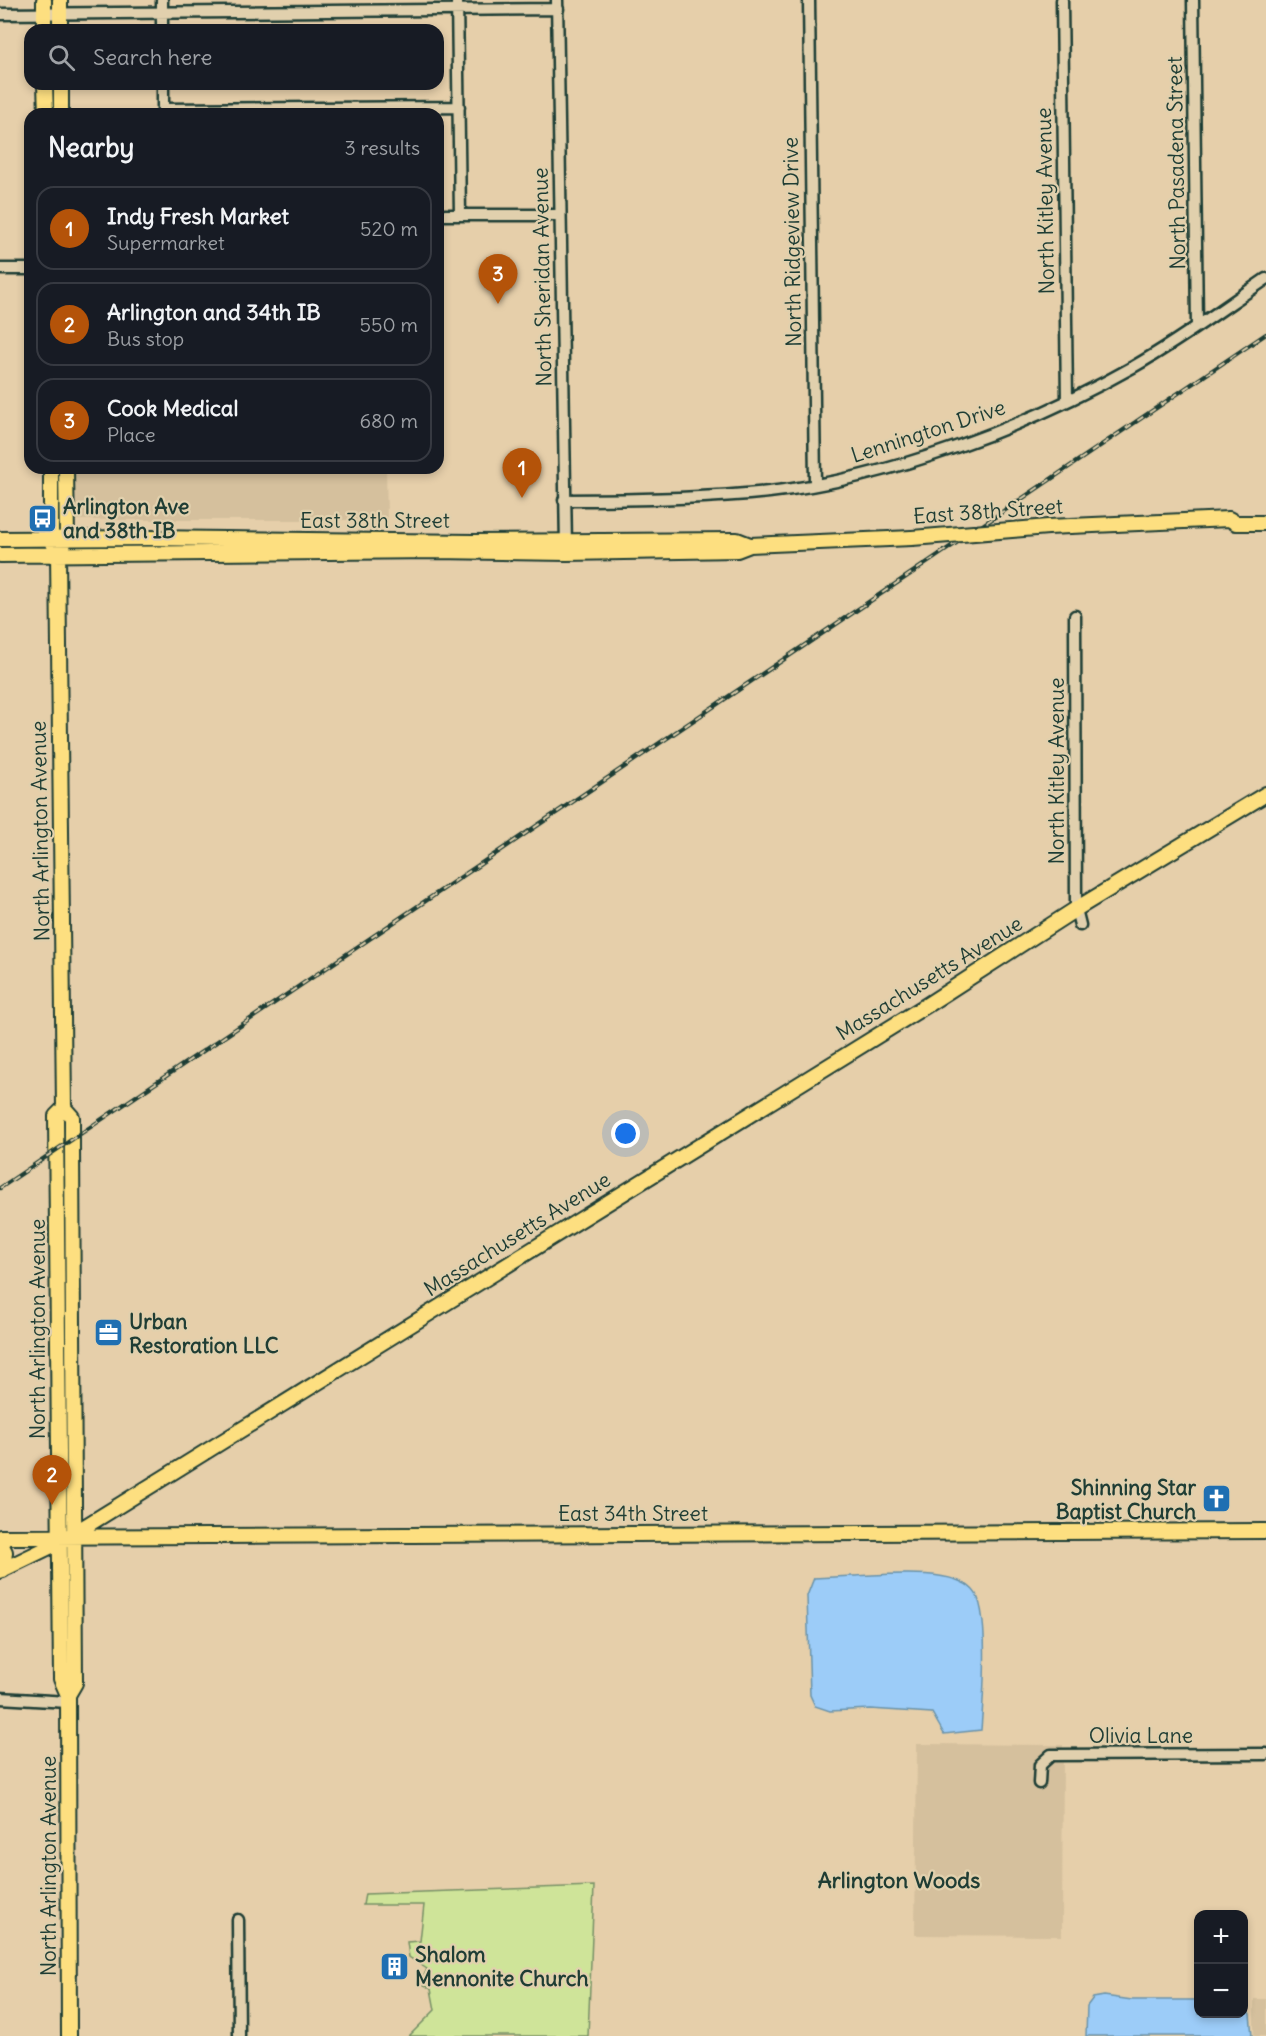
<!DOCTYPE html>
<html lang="en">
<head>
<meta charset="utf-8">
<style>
  :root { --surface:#171b24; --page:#242831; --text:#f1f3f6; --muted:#9ea1a6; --line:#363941; --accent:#b45309 }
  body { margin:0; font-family:Delius,sans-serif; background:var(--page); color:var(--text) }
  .controls { position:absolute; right:18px; bottom:18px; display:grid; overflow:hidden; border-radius:12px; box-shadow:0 3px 9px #0003 }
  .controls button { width:54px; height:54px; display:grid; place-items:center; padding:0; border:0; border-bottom:2px solid var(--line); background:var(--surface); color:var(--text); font:30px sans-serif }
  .you { position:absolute; left:626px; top:1134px; width:21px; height:21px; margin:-15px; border:4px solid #fff; border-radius:50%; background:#1a73e8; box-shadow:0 0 0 9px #1a73e833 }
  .badge { display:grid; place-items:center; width:39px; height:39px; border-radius:50%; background:var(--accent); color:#fff; font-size:20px; font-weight:700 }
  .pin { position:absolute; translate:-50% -50px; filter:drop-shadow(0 2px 3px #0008) }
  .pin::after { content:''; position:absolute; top:32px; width:21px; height:18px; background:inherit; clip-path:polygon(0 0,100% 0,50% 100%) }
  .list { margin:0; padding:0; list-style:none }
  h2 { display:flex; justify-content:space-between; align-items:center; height:78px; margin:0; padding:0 24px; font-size:26px }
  h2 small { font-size:20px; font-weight:400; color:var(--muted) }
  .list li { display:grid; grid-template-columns:39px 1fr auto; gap:18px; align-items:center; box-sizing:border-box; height:84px; margin:0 12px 12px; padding:0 12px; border:2px solid var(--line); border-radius:18px }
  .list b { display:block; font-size:22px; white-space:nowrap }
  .list p { margin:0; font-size:20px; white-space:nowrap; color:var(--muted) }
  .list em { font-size:20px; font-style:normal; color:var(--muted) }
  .icon { flex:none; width:33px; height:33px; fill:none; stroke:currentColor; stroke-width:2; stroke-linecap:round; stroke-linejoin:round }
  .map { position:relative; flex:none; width:1266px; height:2036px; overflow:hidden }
  .search { position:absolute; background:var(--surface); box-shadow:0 3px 9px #0003; left:24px; top:24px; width:420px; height:66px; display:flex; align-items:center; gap:15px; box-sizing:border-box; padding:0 21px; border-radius:18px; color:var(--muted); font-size:22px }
  .panel { position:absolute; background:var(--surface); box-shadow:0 3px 9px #0003; left:24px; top:108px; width:420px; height:366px; border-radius:18px }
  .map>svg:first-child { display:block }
  .built { fill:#d5c09d }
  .green { fill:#cfe499; stroke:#779066; stroke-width:1.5 }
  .water { fill:#9cccf8; stroke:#6a93aa; stroke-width:1.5 }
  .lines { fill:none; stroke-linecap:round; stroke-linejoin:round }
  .minor-casing { stroke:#1f3d34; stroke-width:15 }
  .major-casing { stroke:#1f3d34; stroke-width:18 }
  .minor { stroke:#e1d0ad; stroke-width:10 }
  .major { stroke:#fddf80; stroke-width:14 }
  .rail-casing { stroke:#1f3d34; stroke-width:4.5 }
  .rail { stroke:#e1d0ad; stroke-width:2; stroke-dasharray:7; stroke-linecap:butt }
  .major-bridge-casing { stroke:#1f3d34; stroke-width:18; stroke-linecap:butt }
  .major-bridge { stroke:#fddf80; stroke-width:14 }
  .labels { text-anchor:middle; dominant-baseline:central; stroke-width:4.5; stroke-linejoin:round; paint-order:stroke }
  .street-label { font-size:21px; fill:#1f3d34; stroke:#e1d0ad }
  .poi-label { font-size:21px; font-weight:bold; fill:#1f3d34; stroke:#e1d0ad; text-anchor:start }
  .neighbourhood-label { font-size:22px; font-weight:bold; fill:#1f3d34; stroke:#e1d0ad }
</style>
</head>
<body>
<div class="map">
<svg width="1266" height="2036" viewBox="0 0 1266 2036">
  <rect width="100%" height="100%" fill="#e6cfaa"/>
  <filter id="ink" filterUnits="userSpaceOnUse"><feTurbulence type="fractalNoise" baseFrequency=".0167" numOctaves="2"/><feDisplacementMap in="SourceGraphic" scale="12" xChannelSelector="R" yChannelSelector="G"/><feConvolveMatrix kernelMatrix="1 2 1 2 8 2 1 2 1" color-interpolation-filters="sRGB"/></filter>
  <g filter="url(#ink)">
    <path class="built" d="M73 468H386L387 520H74Z
      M917 1744 1063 1745 1062 1936 915 1935Z
      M1254 1999H1266V2036H1254Z"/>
    <path class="green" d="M594 1886 588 2036H409L435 2010 431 1989 421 1983 427 1969 409 1957 407 1942 420 1941 424 1905H363L365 1894Z"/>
    <path class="water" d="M853 1576C882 1575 952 1567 973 1590 991 1608 983 1702 981 1730L944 1734 932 1713 870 1709 830 1711 815 1706 810 1695 807 1596 814 1578Z
      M1104 1996 1132 2000H1198V2014H1244V2005L1250 2014 1252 2036H1086L1087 2006 1093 1998Z"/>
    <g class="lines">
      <defs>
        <path id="minor" d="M162 0V30
          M457 0 460 215
          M557 0 566 547
          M809 0 815 484
          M1062 0 1067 401
          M1193 0 1197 326
          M0 14 558 9
          M163 84V114
          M163 109 459 107
          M438 215H560
          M0 269H30
          M564 500C633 500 701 499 769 492 888 479 1029 426 1133 367 1179 341 1222 309 1266 279
          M1075 616 1076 909 1080 925
          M0 1698 68 1702
          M1039 1783 1040 1765 1051 1755 1266 1754
          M238 1920 239 2036"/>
        <path id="major" d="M44 0V30
          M60 30V0
          M45 84 46 114
          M61 84V114
          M51 468V539L58 553 64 1108 72 1117V1146L75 1683 68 1695
          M1048 527 1229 519 1236 523H1266
          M0 539 149 538 472 542 737 540 750 545
          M62 546 67 539 66 468
          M0 555 437 551 567 553 737 550 750 545 912 538
          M64 1108 56 1116 61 1679 68 1695 69 2036
          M0 1537 1266 1531
          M0 1542 5 1552 3 1570
          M0 1571 60 1542 927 1005 1076 909 1266 794"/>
      </defs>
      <use href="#minor" class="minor-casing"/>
      <use href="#major" class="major-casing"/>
      <use href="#minor" class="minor"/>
      <use href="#major" class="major"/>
      <defs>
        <path id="rail" d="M0 1188 1266 334"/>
      </defs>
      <use href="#rail" class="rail-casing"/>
      <use href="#rail" class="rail"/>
      <defs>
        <path id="major-bridge" d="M912 538 1048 527"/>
      </defs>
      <use href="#major-bridge" class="major-bridge-casing"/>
      <use href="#major-bridge" class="major-bridge"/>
    </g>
  </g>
  <defs>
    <symbol id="bus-square" viewBox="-11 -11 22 22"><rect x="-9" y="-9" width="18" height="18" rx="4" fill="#1f6fb2" stroke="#e1d0ad"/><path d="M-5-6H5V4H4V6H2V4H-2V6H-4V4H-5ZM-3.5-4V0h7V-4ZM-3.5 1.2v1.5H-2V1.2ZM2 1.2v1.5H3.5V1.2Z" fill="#fff"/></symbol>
    <symbol id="office-square" viewBox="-11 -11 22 22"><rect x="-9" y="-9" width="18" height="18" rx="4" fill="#1f6fb2" stroke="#e1d0ad"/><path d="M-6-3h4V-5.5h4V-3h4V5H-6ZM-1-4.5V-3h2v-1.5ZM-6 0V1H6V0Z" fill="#fff"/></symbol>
    <symbol id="church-square" viewBox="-11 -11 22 22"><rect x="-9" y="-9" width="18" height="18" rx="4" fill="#1f6fb2" stroke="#e1d0ad"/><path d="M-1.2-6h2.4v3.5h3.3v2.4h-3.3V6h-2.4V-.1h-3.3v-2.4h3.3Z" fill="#fff"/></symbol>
    <symbol id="building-square" viewBox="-11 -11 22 22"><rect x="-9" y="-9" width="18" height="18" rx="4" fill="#1f6fb2" stroke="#e1d0ad"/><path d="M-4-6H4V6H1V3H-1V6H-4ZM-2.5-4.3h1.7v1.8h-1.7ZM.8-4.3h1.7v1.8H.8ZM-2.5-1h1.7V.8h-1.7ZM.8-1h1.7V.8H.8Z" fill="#fff"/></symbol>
  </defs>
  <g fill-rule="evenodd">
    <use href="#bus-square" x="26" y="502" width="33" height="33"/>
    <use href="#office-square" x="92" y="1316" width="33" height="33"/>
    <use href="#church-square" x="1200" y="1482" width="33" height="33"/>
    <use href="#building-square" x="378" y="1950" width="33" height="33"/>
  </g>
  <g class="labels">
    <g class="street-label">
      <text transform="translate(1176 163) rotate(-91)">North Pasadena Street</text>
      <text transform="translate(1045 201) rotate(-91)">North Kitley Avenue</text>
      <text transform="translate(792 242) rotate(-91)">North Ridgeview Drive</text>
      <text transform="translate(542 277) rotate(-91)">North Sheridan Avenue</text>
      <text transform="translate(928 431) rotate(-18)">Lennington Drive</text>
      <text transform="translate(988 511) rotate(-4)">East 38th Street</text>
      <text x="375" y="520">East 38th Street</text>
      <text transform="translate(1056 771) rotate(-90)">North Kitley Avenue</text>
      <text transform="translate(40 831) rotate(-91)">North Arlington Avenue</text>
      <text transform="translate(929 978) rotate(-32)">Massachusetts Avenue</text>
      <text transform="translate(517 1234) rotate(-32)">Massachusetts Avenue</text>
      <text transform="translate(37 1329) rotate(-90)">North Arlington Avenue</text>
      <text x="633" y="1513">East 34th Street</text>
      <text x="1141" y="1735">Olivia Lane</text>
      <text transform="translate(48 1866) rotate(-90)">North Arlington Avenue</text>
    </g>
    <g class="poi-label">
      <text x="63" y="506">Arlington Ave<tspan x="63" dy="24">and 38th IB</tspan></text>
      <text x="129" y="1321">Urban<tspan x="129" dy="24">Restoration LLC</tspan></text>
      <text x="1196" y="1487" text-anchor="end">Shinning Star<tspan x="1196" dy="24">Baptist Church</tspan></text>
      <text x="415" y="1954">Shalom<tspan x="415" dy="24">Mennonite Church</tspan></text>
    </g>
    <g class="neighbourhood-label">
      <text x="899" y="1880">Arlington Woods</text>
    </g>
  </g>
</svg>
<div class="controls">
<button>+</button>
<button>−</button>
</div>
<div class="you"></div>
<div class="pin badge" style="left:522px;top:498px">1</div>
<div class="pin badge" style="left:52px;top:1505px">2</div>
<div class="pin badge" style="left:498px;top:304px">3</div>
<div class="search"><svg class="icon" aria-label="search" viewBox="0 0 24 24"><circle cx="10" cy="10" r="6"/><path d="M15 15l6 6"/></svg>Search here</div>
<section class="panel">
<h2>Nearby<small>3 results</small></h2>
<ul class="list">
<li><span class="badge">1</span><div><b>Indy Fresh Market</b><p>Supermarket</p></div><em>520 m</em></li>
<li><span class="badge">2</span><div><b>Arlington and 34th IB</b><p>Bus stop</p></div><em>550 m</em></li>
<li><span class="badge">3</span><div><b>Cook Medical</b><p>Place</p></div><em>680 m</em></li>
</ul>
</section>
</div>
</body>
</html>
